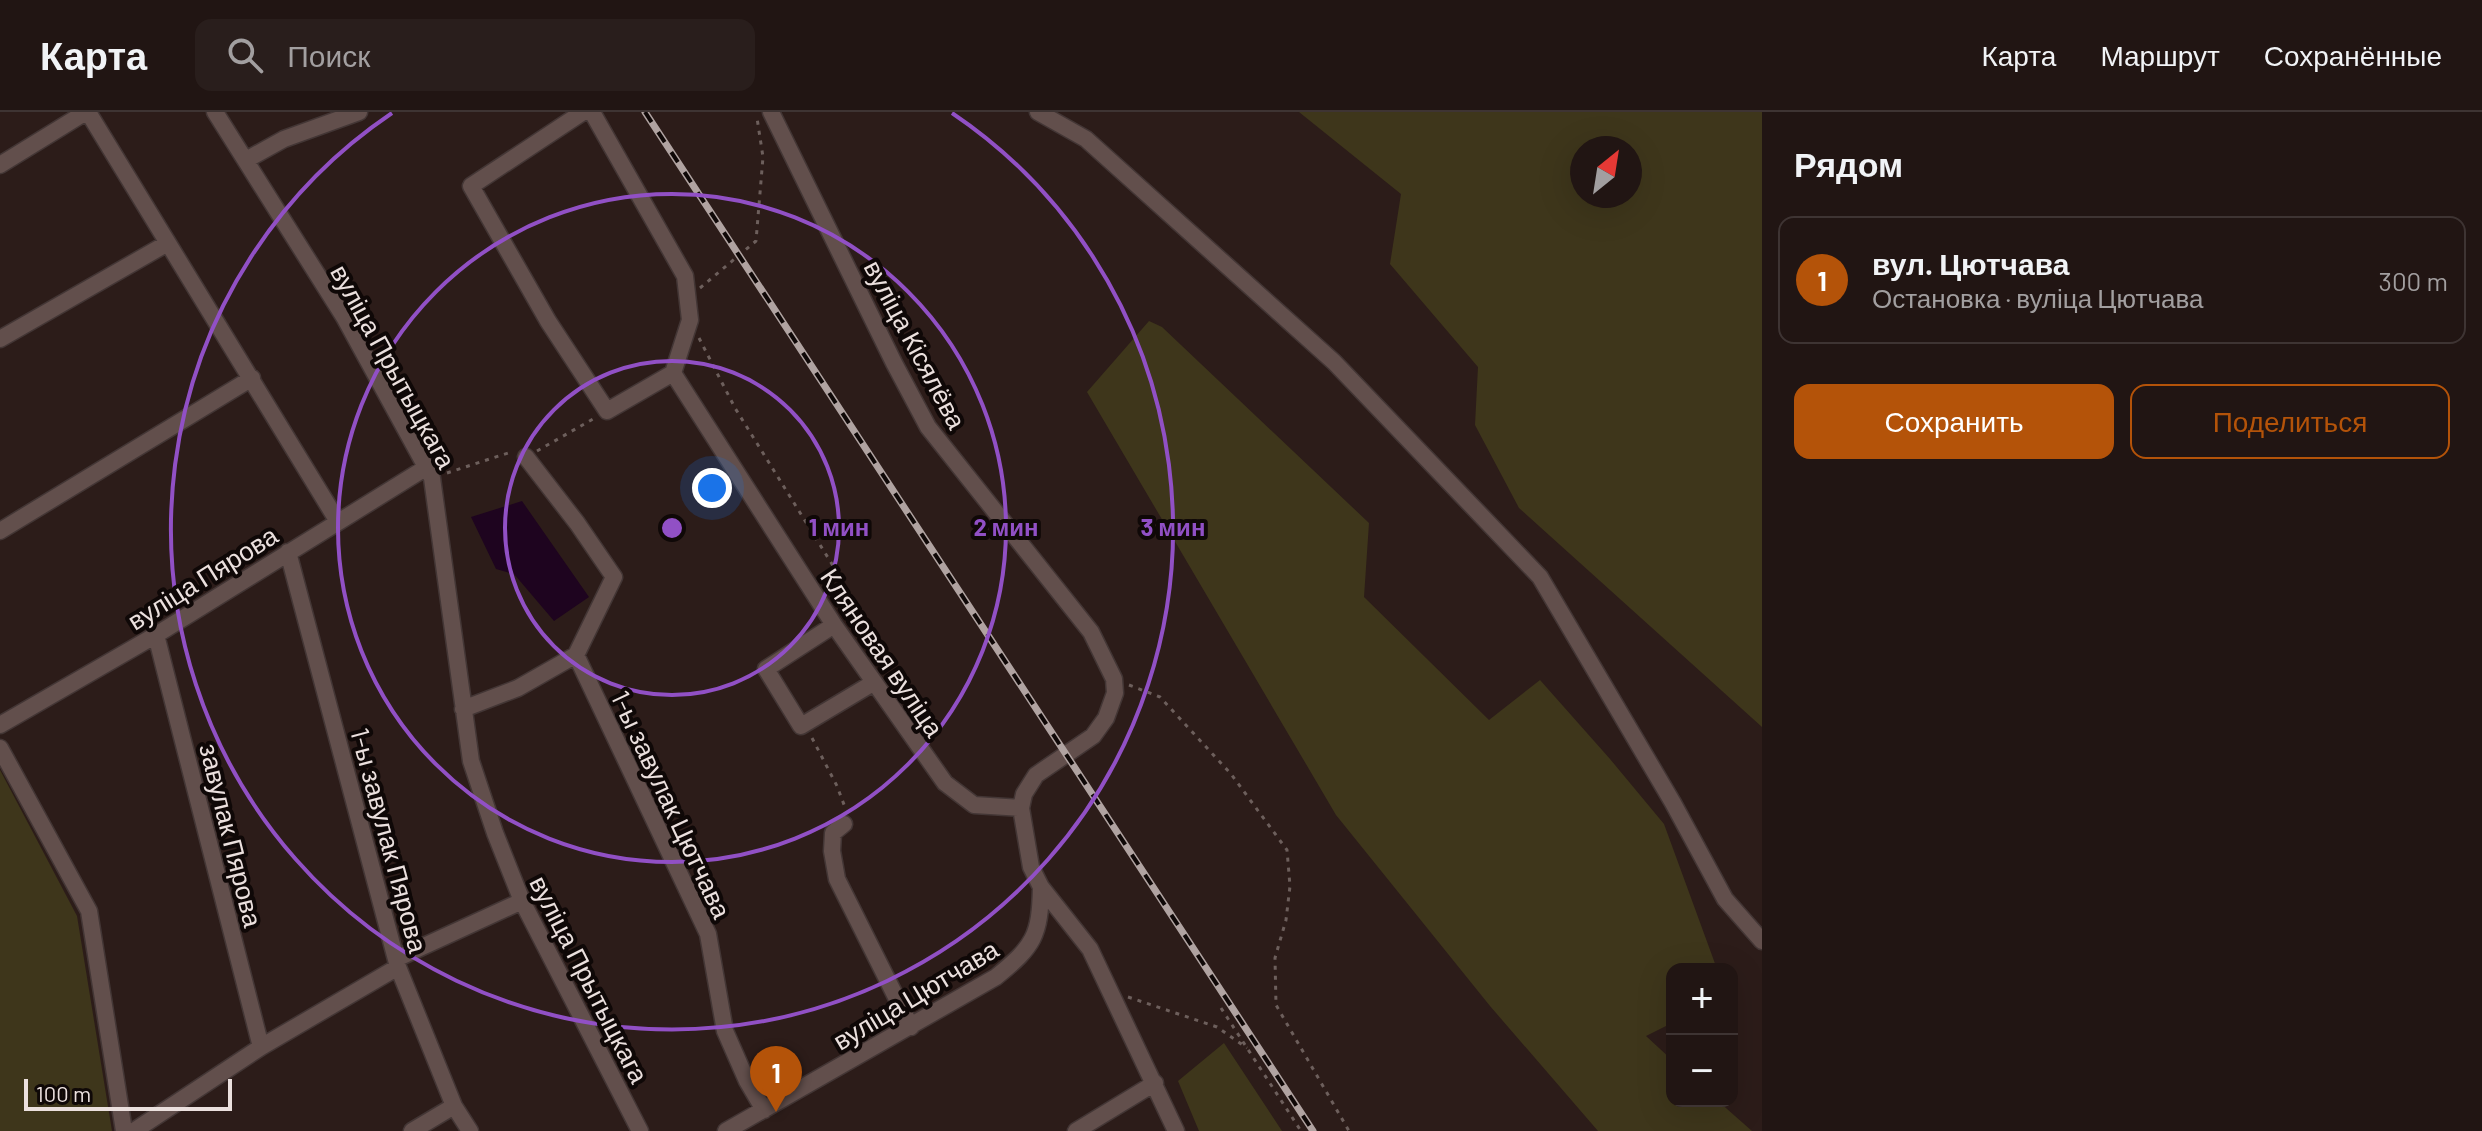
<!DOCTYPE html>
<html lang="ru">
<head>
<meta charset="utf-8">
<style>
  :root { --surface:#211513; --page:#291e1c; --text:#f1f3f6; --muted:#a29fa0; --line:#3e3433; --accent:#b45309 }
  body { margin:0; font-family:Barlow,sans-serif; background:var(--page); color:var(--text) }
  .controls { position:absolute; right:24px; bottom:24px; display:grid; overflow:hidden; border-radius:16px; box-shadow:0 8px 32px #0002 }
  .controls button { width:72px; height:72px; display:grid; place-items:center; padding:0; border:0; border-bottom:2px solid var(--line); background:var(--surface); color:var(--text); font:40px sans-serif }
  .compass { position:absolute; left:1570px; top:24px; width:72px; height:72px; border-radius:50%; background:var(--surface); box-shadow:0 8px 32px #0002; rotate:30deg }
  .scale { position:absolute; left:24px; bottom:20px; width:208px; box-sizing:border-box; padding-left:8px; border:4px solid #ebe0de; border-top:0; font-size:22px; line-height:28px; white-space:nowrap; color:#ebe0de; -webkit-text-stroke:6px #0f0807; paint-order:stroke }
  .you { position:absolute; left:712px; top:376px; width:28px; height:28px; margin:-20px; border:6px solid #fff; border-radius:50%; background:#1a73e8; box-shadow:0 0 0 12px #1a73e833 }
  .badge { display:grid; place-items:center; width:52px; height:52px; border-radius:50%; background:var(--accent); color:#fff; font-size:26px; font-weight:700 }
  .pin { position:absolute; translate:-50% -66px; filter:drop-shadow(0 2px 4px #0008) }
  .pin::after { content:''; position:absolute; top:42px; width:28px; height:24px; background:inherit; clip-path:polygon(0 0,100% 0,50% 100%) }
  .list { margin:0; padding:0; list-style:none }
  h2 { display:flex; justify-content:space-between; align-items:center; height:104px; margin:0; padding:0 32px; font-size:34px }
  h2 small { font-size:26px; font-weight:400; color:var(--muted) }
  .list li { display:grid; grid-template-columns:52px 1fr auto; gap:24px; align-items:center; box-sizing:border-box; height:128px; margin:0 16px 16px; padding:0 16px; border:2px solid var(--line); border-radius:16px }
  .list b { display:block; font-size:30px; white-space:nowrap }
  .list p { margin:0; font-size:26px; white-space:nowrap; color:var(--muted) }
  .list em { font-size:26px; font-style:normal; color:var(--muted) }
  .actions { display:flex; gap:16px; padding:24px 32px }
  .actions a { flex:1; padding:18px 0; border:2px solid var(--accent); border-radius:16px; text-align:center; font-size:28px; color:var(--accent) }
  .actions .main { background:var(--accent); color:#fff }
  .icon { flex:none; width:44px; height:44px; fill:none; stroke:currentColor; stroke-width:2; stroke-linecap:round; stroke-linejoin:round }
  .map { position:relative; flex:none; width:1762px; height:1019px; overflow:hidden }
  header { display:flex; align-items:center; gap:48px; box-sizing:border-box; height:112px; padding:0 40px; background:var(--surface); border-bottom:2px solid var(--line) }
  header strong { font-size:38px }
  nav { display:flex; gap:44px; margin-inline-start:auto; font-size:28px }
  .search { width:560px; height:72px; background:var(--page); display:flex; align-items:center; gap:20px; box-sizing:border-box; padding:0 28px; border-radius:16px; color:var(--muted); font-size:30px }
  main { display:flex }
  aside { flex:1; background:var(--surface) }
  .map>svg:first-child { display:block }
  .green { fill:#3e361b; fill-rule:evenodd }
  .water { fill:#1e041f }
  .lines { fill:none; stroke-linecap:round; stroke-linejoin:round }
  .minor-casing { stroke:#433635; stroke-width:19 }
  .path { stroke:#6d5f5c; stroke-width:3; stroke-dasharray:4 6; stroke-linecap:butt }
  .minor { stroke:#624f4c; stroke-width:16 }
  .rail-casing { stroke:#b0a3a1; stroke-width:7 }
  .rail { stroke:#0f0807; stroke-width:4; stroke-dasharray:12; stroke-linecap:butt }
  .ring { fill:none; stroke:#9150c5; stroke-width:4 }
  .labels { text-anchor:middle; dominant-baseline:central; stroke-width:8; stroke-linejoin:round; paint-order:stroke }
  .street-label { font-size:26px; fill:#ebe0de; stroke:#0f0807 }
  .centre { fill:#9150c5; stroke:#0f0807; stroke-width:4 }
  .ring-label { font-size:24px; text-anchor:middle; font-weight:bold; fill:#9150c5; stroke:#0f0807; stroke-width:8; stroke-linejoin:round; paint-order:stroke }
</style>
</head>
<body>
<header>
<strong>Карта</strong>
<div class="search"><svg class="icon" aria-label="search" viewBox="0 0 24 24"><circle cx="10" cy="10" r="6"/><path d="M15 15l6 6"/></svg>Поиск</div>
<nav><a>Карта</a><a>Маршрут</a><a>Сохранённые</a></nav>
</header>
<main>
<div class="map">
<svg width="1762" height="1019" viewBox="0 0 1762 1019">
  <rect width="100%" height="100%" fill="#2c1c19"/>
  <path class="green" d="M1299 0H1762V615L1519 396 1475 313 1478 255 1390 152 1401 82ZM1630 36V84H1582V36Z
    M1149 209 1162 215 1369 411 1364 485 1489 608 1540 568 1610 647 1664 712 1717 857H1672V911L1646 924 1672 948V989H1718L1752 1019H1598L1490 894 1336 703 1087 280Z
    M0 658 77 804 112 1019H0Z
    M1224 931 1282 1019H1199L1178 969Z"/>
  <path class="water" d="M522 389 589 485 554 509 514 462 496 457 471 405Z"/>
  <g class="lines">
    <defs>
      <path id="minor" d="M88 0 337 408
        M215 0 344 205 432 366 471 649 495 721 522 789 640 1019
        M583 0 471 74 548 209 607 299 673 261
        M592 0 685 164 690 208 673 261 834 513 945 671 974 693 1021 696
        M771 0 894 251 928 315 1091 520 1114 567 1115 581 1106 606 1093 624 1036 663 1024 682 1021 696 1031 755 1041 775 1090 837 1176 1019
        M1038 0 1086 27 1334 250 1540 465 1673 691 1725 787 1762 829
        M246 48 284 27 359 0
        M0 53 86 0
        M0 227 166 132
        M0 419 252 266
        M288 440 398 855 454 994 470 1019
        M834 513 766 557 801 614 873 571
        M156 523 261 935
        M576 543 708 822 725 919 747 969 764 998
        M463 597 518 576 576 543 614 465 577 411 526 345
        M0 613 156 523 427 355
        M0 636 89 799 124 1019
        M844 712 833 721 832 739 837 767 911 915
        M398 846 522 789
        M134 1019 261 935 398 855
        M412 1019 454 994
        M726 1019 996 865C1034 834 1040 824 1041 775
        M1076 1019 1155 971"/>
    </defs>
    <use href="#minor" class="minor-casing"/>
    <path class="path" d="M700 176 756 129 763 45 757 6
      M699 226 735 296 840 465 864 524 878 547
      M537 339 593 307
      M447 361 508 341 512 342
      M1129 573 1160 585 1231 662 1287 738 1290 774 1286 808 1275 846 1276 893 1349 1019
      M812 626 837 674 846 698
      M1128 885 1217 915 1247 936
      M1221 896 1301 1019"/>
    <use href="#minor" class="minor"/>
    <defs>
      <path id="rail" d="M645 0 1313 1019"/>
    </defs>
    <use href="#rail" class="rail-casing"/>
    <use href="#rail" class="rail"/>
  </g>
  <g class="ring">
    <circle cx="672" cy="416" r="167"/>
    <circle cx="672" cy="416" r="334"/>
    <path d="M952 1A501 501 0 1 1 392 1"/>
  </g>
  <g class="labels">
    <g class="street-label">
      <text transform="translate(916 232) rotate(62)">вуліца Кісялёва</text>
      <text transform="translate(394 254) rotate(61)">вуліца Прытыцкага</text>
      <text transform="translate(202 465) rotate(-32)">вуліца Пярова</text>
      <text transform="translate(883 540) rotate(56)">Кляновая вуліца</text>
      <text transform="translate(672 692) rotate(65)">1-ы завулак Цютчава</text>
      <text transform="translate(232 723) rotate(76)">завулак Пярова</text>
      <text transform="translate(390 728) rotate(75)">1-ы завулак Пярова</text>
      <text transform="translate(590 867) rotate(63)">вуліца Прытыцкага</text>
      <text transform="translate(915 882) rotate(-31)">вуліца Цютчава</text>
    </g>
  </g>
  <circle cx="672" cy="416" r="12" class="centre"/>
  <g class="ring-label">
    <text x="839" y="424">1 мин</text>
    <text x="1006" y="424">2 мин</text>
    <text x="1173" y="424">3 мин</text>
  </g>
</svg>
<div class="controls">
<button>+</button>
<button>−</button>
</div>
<svg class="compass" viewBox="-18 -18 36 36"><path d="M0-13l5 13h-10z" fill="#e53935"/><path d="M0 13l5-13h-10z" fill="#a29fa0"/></svg>
<div class="scale">100 m</div>
<div class="you"></div>
<div class="pin badge" style="left:776px;top:1000px">1</div>
</div>
<aside>
<h2>Рядом<small></small></h2>
<ul class="list">
<li><span class="badge">1</span><div><b>вул. Цютчава</b><p>Остановка · вуліца Цютчава</p></div><em>300 m</em></li>
</ul>
<div class="actions"><a class="main">Сохранить</a><a>Поделиться</a></div>
</aside>
</main>
</body>
</html>
